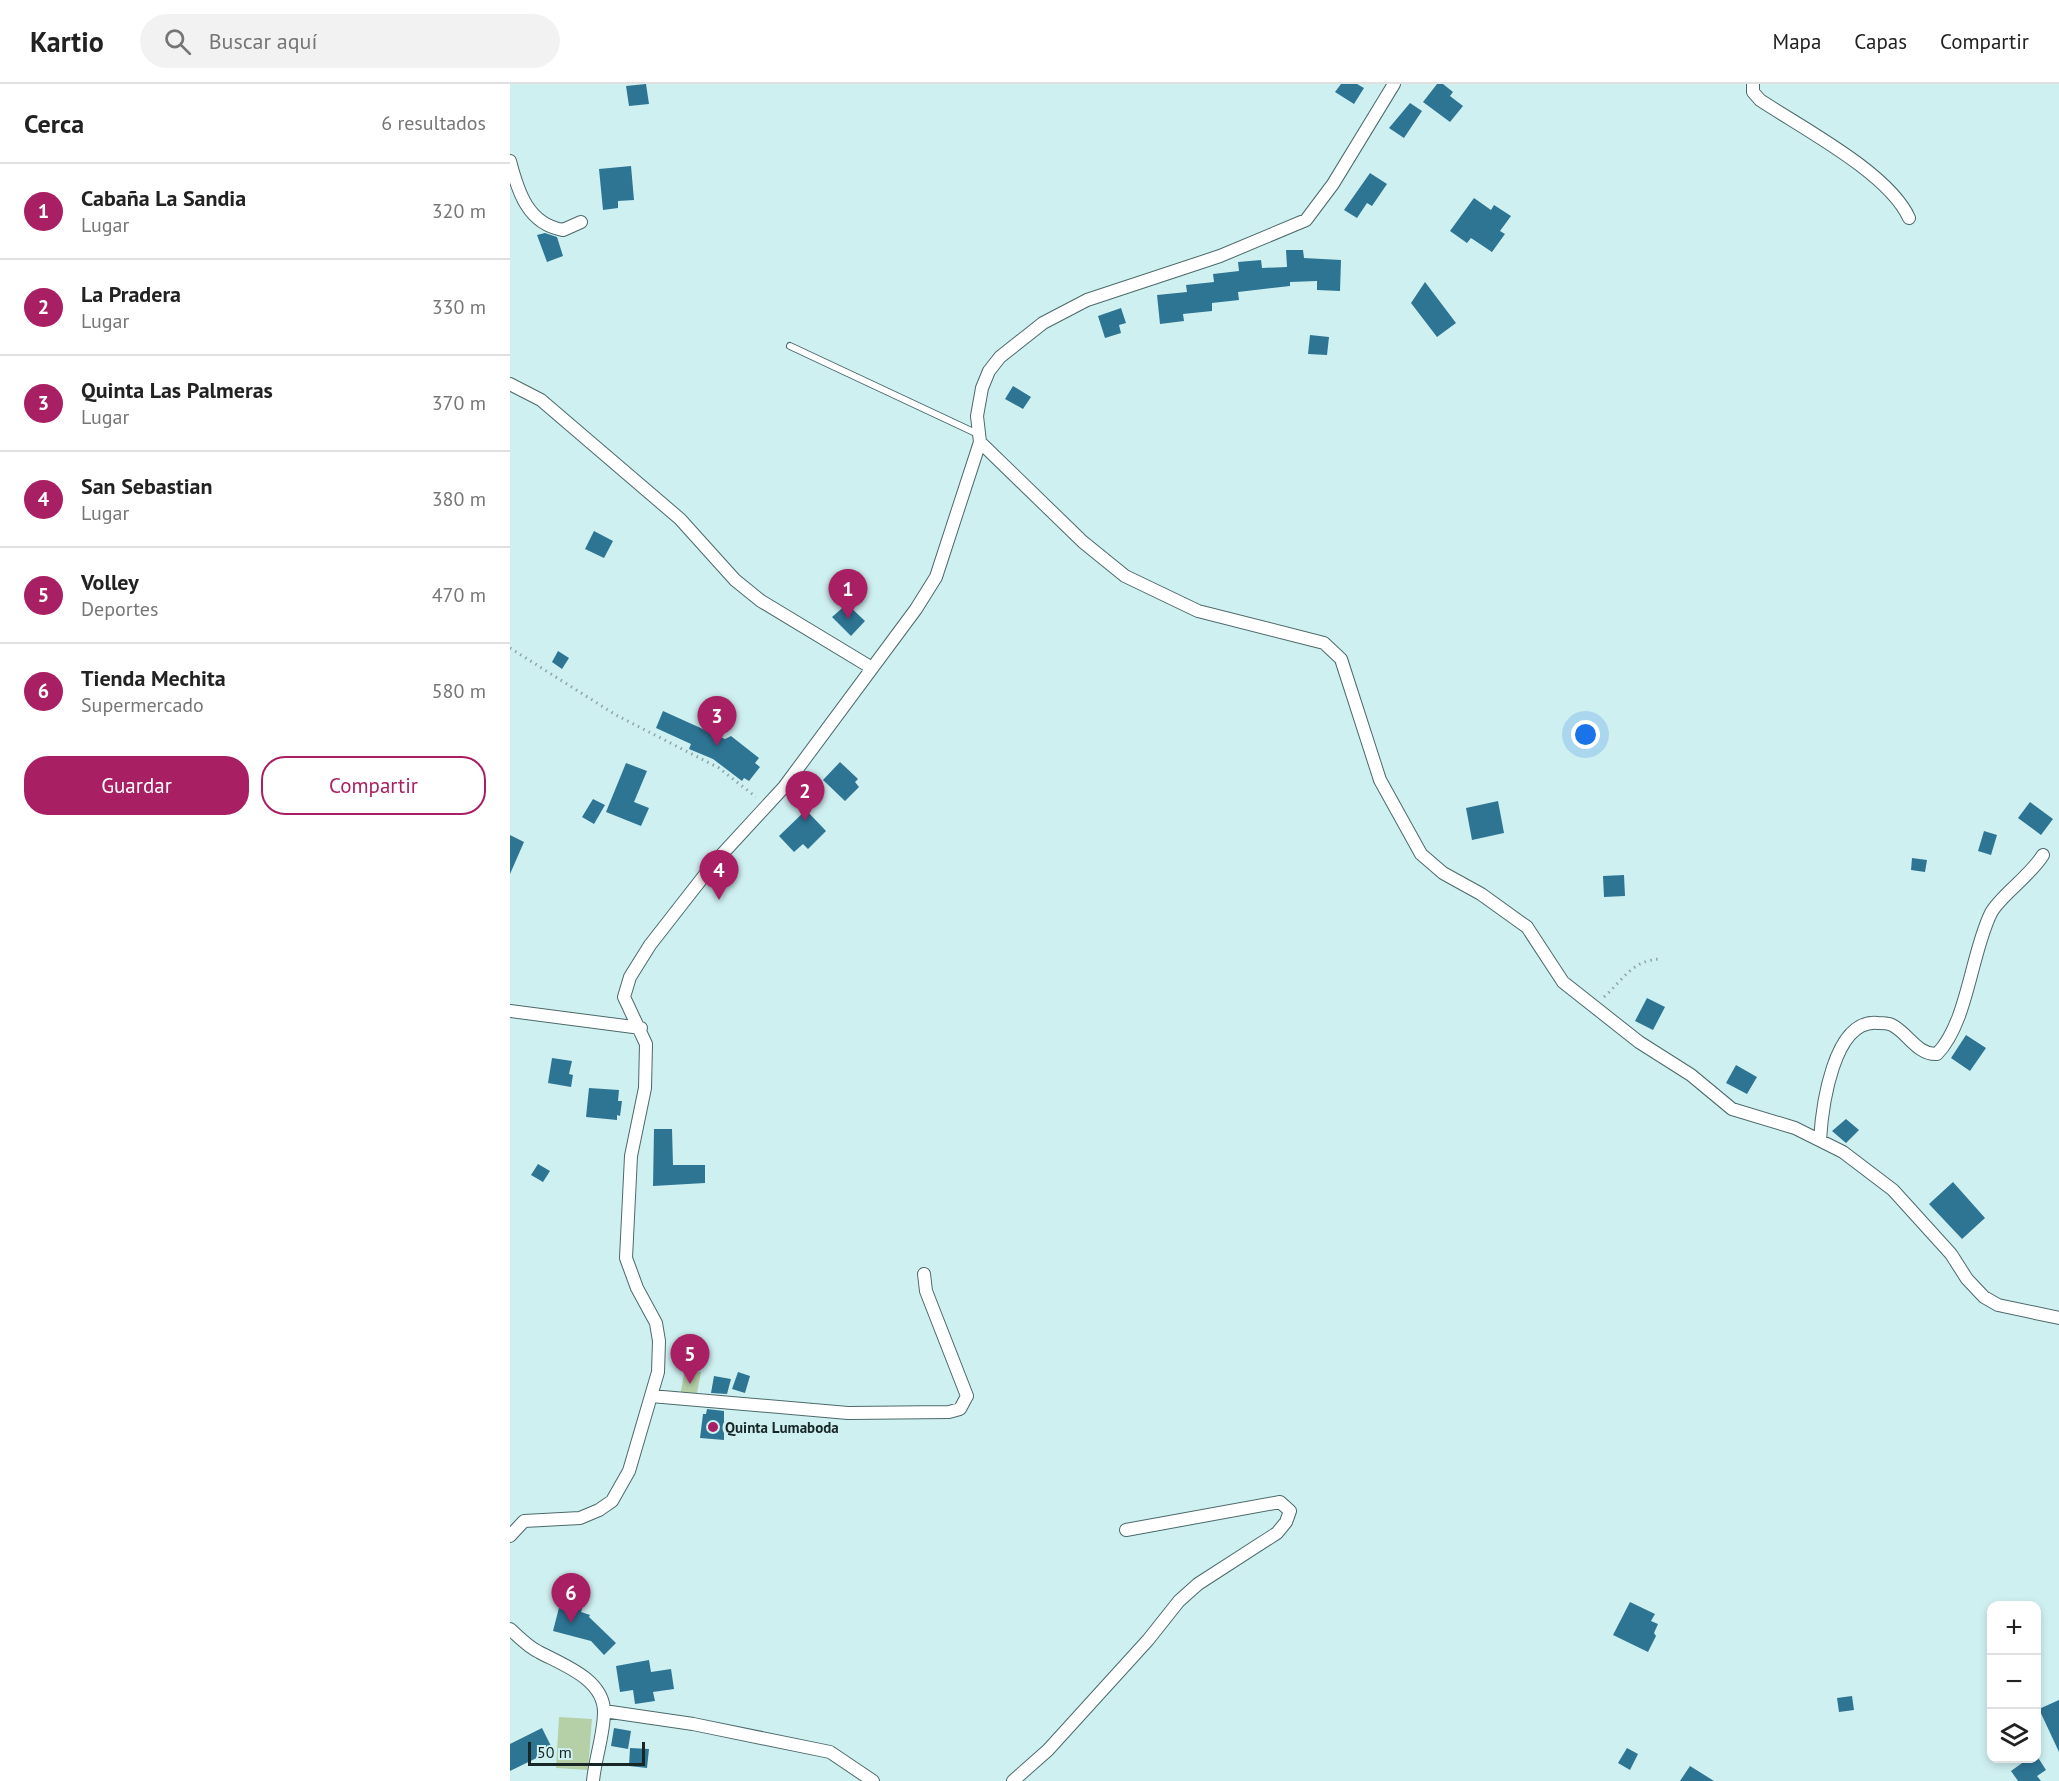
<!DOCTYPE html>
<html lang="es">
<head>
<meta charset="utf-8">
<style>
  :root { --surface:#fff; --page:#f2f2f2; --text:#222; --muted:#767676; --line:#e0e0e0; --accent:#a91f63 }
  body { margin:0; font-family:"PT Sans",sans-serif; background:var(--page); color:var(--text) }
  .controls { position:absolute; right:18px; bottom:18px; display:grid; overflow:hidden; border-radius:12px; box-shadow:0 3px 9px #0003 }
  .controls button { width:54px; height:54px; display:grid; place-items:center; padding:0; border:0; border-bottom:2px solid var(--line); background:var(--surface); color:var(--text); font:30px sans-serif }
  .scale { position:absolute; left:18px; bottom:15px; width:117px; box-sizing:border-box; padding-left:6px; border:3px solid #192626; border-top:0; font-size:16px; line-height:21px; white-space:nowrap; color:#192626; -webkit-text-stroke:4px #cff0f1; paint-order:stroke }
  .you { position:absolute; left:1076px; top:651px; width:21px; height:21px; margin:-15px; border:4px solid #fff; border-radius:50%; background:#1a73e8; box-shadow:0 0 0 9px #1a73e833 }
  .badge { display:grid; place-items:center; width:39px; height:39px; border-radius:50%; background:var(--accent); color:#fff; font-size:20px; font-weight:700 }
  .pin { position:absolute; translate:-50% -50px; filter:drop-shadow(0 2px 3px #0008) }
  .pin::after { content:''; position:absolute; top:32px; width:21px; height:18px; background:inherit; clip-path:polygon(0 0,100% 0,50% 100%) }
  .list { margin:0; padding:0; list-style:none }
  h2 { display:flex; justify-content:space-between; align-items:center; height:78px; margin:0; padding:0 24px; font-size:26px }
  h2 small { font-size:20px; font-weight:400; color:var(--muted) }
  .list li { display:grid; grid-template-columns:39px 1fr auto; gap:18px; align-items:center; box-sizing:border-box; height:96px; padding:0 24px; border-top:2px solid var(--line) }
  .list b { display:block; font-size:22px; white-space:nowrap }
  .list p { margin:0; font-size:20px; white-space:nowrap; color:var(--muted) }
  .list em { font-size:20px; font-style:normal; color:var(--muted) }
  .actions { display:flex; gap:12px; padding:18px 24px }
  .actions a { flex:1; padding:14px 0; border:2px solid var(--accent); border-radius:24px; text-align:center; font-size:21px; color:var(--accent) }
  .actions .main { background:var(--accent); color:#fff }
  .icon { flex:none; width:33px; height:33px; fill:none; stroke:currentColor; stroke-width:2; stroke-linecap:round; stroke-linejoin:round }
  .map { position:relative; flex:none; width:1549px; height:1697px; overflow:hidden }
  header { display:flex; align-items:center; gap:36px; box-sizing:border-box; height:84px; padding:0 30px; background:var(--surface); border-bottom:2px solid var(--line) }
  header strong { font-size:28px }
  nav { display:flex; gap:33px; margin-inline-start:auto; font-size:21px }
  .search { width:420px; height:54px; background:var(--page); display:flex; align-items:center; gap:15px; box-sizing:border-box; padding:0 21px; border-radius:33px; color:var(--muted); font-size:22px }
  main { display:flex }
  aside { flex:1; background:var(--surface) }
  .map>svg:first-child { display:block }
  .green { fill:#b5d0a7 }
  .building { fill:#2e7594 }
  .lines { fill:none; stroke-linecap:round; stroke-linejoin:round }
  .service-casing { stroke:#4c696a; stroke-width:8 }
  .minor-casing { stroke:#4c696a; stroke-width:14 }
  .path { stroke:#8da7a8; stroke-width:3; stroke-dasharray:1.5 4.5; stroke-linecap:butt }
  .service { stroke:#fff; stroke-width:6 }
  .minor { stroke:#fff; stroke-width:12 }
  .poi-dot { fill:#a91f63; stroke:#cff0f1; stroke-width:2 }
  .labels { text-anchor:middle; dominant-baseline:central; stroke-width:6; stroke-linejoin:round; paint-order:stroke }
  .poi-label { font-size:15px; font-weight:bold; fill:#192626; stroke:#cff0f1; text-anchor:start }
</style>
</head>
<body>
<header>
<strong>Kartio</strong>
<div class="search"><svg class="icon" aria-label="search" viewBox="0 0 24 24"><circle cx="10" cy="10" r="6"/><path d="M15 15l6 6"/></svg>Buscar aquí</div>
<nav><a>Mapa</a><a>Capas</a><a>Compartir</a></nav>
</header>
<main>
<aside>
<h2>Cerca<small>6 resultados</small></h2>
<ul class="list">
<li><span class="badge">1</span><div><b>Cabaña La Sandia</b><p>Lugar</p></div><em>320 m</em></li>
<li><span class="badge">2</span><div><b>La Pradera</b><p>Lugar</p></div><em>330 m</em></li>
<li><span class="badge">3</span><div><b>Quinta Las Palmeras</b><p>Lugar</p></div><em>370 m</em></li>
<li><span class="badge">4</span><div><b>San Sebastian</b><p>Lugar</p></div><em>380 m</em></li>
<li><span class="badge">5</span><div><b>Volley</b><p>Deportes</p></div><em>470 m</em></li>
<li><span class="badge">6</span><div><b>Tienda Mechita</b><p>Supermercado</p></div><em>580 m</em></li>
</ul>
<div class="actions"><a class="main">Guardar</a><a>Compartir</a></div>
</aside>
<div class="map">
<svg width="1549" height="1697" viewBox="0 0 1549 1697">
  <rect width="100%" height="100%" fill="#cff0f1"/>
  <path class="green" d="M175 1285 191 1288 186 1314 170 1312Z
    M49 1633 82 1635 78 1686 46 1684Z"/>
  <path class="building" d="M136 0 139 20 119 22 116 2Z
    M831 0H847L854 4 844 20 825 8Z
    M927 0H933L943 8 940 12 953 22 940 38 913 18Z
    M900 19 912 27 894 54 879 44Z
    M121 82 124 116 108 117V124L93 126 89 85Z
    M860 89 877 100 862 122 857 119 847 134 834 126Z
    M964 114 981 126 984 121 1001 132 990 147 995 150 982 168 961 154 957 159 940 147Z
    M35 149 47 153 53 172 37 178 27 151Z
    M776 166H793L794 174 831 176 830 207 807 206V197L780 198V202L728 208 729 216 702 219V227L673 230 674 237 650 240 647 211 677 208 676 201 704 198 703 190 729 187 728 178 751 176 752 184 777 183Z
    M915 198 946 239 927 253 901 219Z
    M611 224 616 239 609 241 611 249 595 254 588 232Z
    M800 251 819 253 817 271 798 270Z
    M503 302 521 313 513 325 495 315Z
    M84 447 103 457 94 474 75 465Z
    M337 520 355 537 341 552 322 533Z
    M48 567 59 574 52 585 42 578Z
    M153 627 215 655 221 652 249 674 245 679 250 683 239 697 234 694 232 697 203 675 179 665 181 660 146 644Z
    M330 678 348 695 345 698 349 703 335 717 313 696Z
    M116 679 137 687 124 718 139 724 131 742 96 728Z
    M83 715 95 721 84 740 72 733Z
    M988 717 994 749 962 756 956 724Z
    M1520 718 1543 735 1531 751 1508 734Z
    M296 726 316 747 298 765 293 760 284 768 269 752Z
    M1474 747 1487 751 1481 771 1468 767Z
    M0 751 14 758 0 790Z
    M1402 774 1417 776 1415 788 1401 786Z
    M1114 791 1115 812 1094 813 1093 792Z
    M1137 914 1155 923 1143 946 1125 937Z
    M1456 951 1476 964 1460 987 1441 974Z
    M42 974 62 977 59 990 63 991 61 1003 38 999Z
    M1226 981 1247 993 1237 1010 1216 999Z
    M79 1004 109 1006 108 1017H112L110 1032 107 1031V1036L76 1033Z
    M1336 1035 1349 1046 1336 1059 1322 1047Z
    M144 1045H162L163 1081H195V1099L143 1102Z
    M28 1080 40 1087 33 1098 21 1091Z
    M1443 1098 1475 1134 1452 1155 1419 1120Z
    M228 1288 240 1292 235 1309 222 1305Z
    M204 1292 221 1295 217 1310 201 1309Z
    M197 1325 214 1327V1356L190 1354 193 1330H196Z
    M51 1516 73 1522 71 1528 80 1531 79 1533 106 1559 94 1571 81 1557 43 1547Z
    M1120 1518 1145 1530 1141 1537 1148 1540 1144 1549 1146 1552 1138 1568 1103 1551Z
    M139 1576 141 1588 161 1585 164 1605 143 1608 145 1617 125 1620 123 1606 110 1608 106 1582Z
    M1342 1612 1344 1626 1329 1628 1327 1614Z
    M1549 1616V1668L1529 1625Z
    M32 1644 43 1666 0 1687V1660Z
    M104 1644 121 1647 118 1665 101 1662Z
    M120 1664 139 1665 137 1684 119 1682Z
    M1117 1664 1128 1670 1120 1686 1108 1679Z
    M1527 1672 1536 1686 1527 1692 1531 1697H1508L1501 1687 1519 1674H1527Z
    M1180 1682 1204 1697H1170Z"/>
  <g class="lines">
    <defs>
      <path id="service" d="M280 262 470 351"/>
      <path id="minor" d="M1243 0V8L1250 16C1292 44 1379 89 1399 134
        M0 77C8 108 18 140 53 146L71 138
        M0 300 31 316 170 435 225 496 251 517 362 584
        M470 358 573 458 615 492 688 527 814 559 831 575 870 696 911 770 933 789 971 810 1017 843 1053 898 1129 958 1181 991 1222 1025 1285 1044 1333 1068 1383 1106 1441 1170 1457 1195 1474 1213 1488 1221 1549 1234
        M0 927 131 944
        M1310 1056C1312 1024 1323 934 1368 939 1372 939 1378 939 1382 941 1398 949 1407 971 1427 970 1458 938 1461 869 1481 829 1489 813 1520 792 1533 771
        M141 1312 338 1329 439 1328 450 1325 457 1312 416 1207 414 1190
        M0 1452 14 1437 70 1434 89 1426 102 1417 119 1387 148 1288 149 1257 146 1239 127 1204 116 1174 121 1072 135 1004 136 960 114 913 120 893 140 861 204 779 274 703 406 525 426 493 470 358 467 332 472 304 479 287 490 273 533 239 577 216 710 172 796 136 823 100 884 0
        M0 1545C9 1553 18 1563 29 1568 53 1581 94 1595 94 1628 94 1650 85 1675 83 1697
        M94 1627 183 1640 320 1668 363 1697
        M503 1697 538 1666 638 1556 669 1517 688 1500 767 1449 776 1438 780 1427 770 1418 616 1446"/>
    </defs>
    <use href="#service" class="service-casing"/>
    <use href="#minor" class="minor-casing"/>
    <path class="path" d="M0 564 106 631 209 684 246 713
      M1094 913C1114 895 1122 876 1151 875"/>
    <use href="#service" class="service"/>
    <use href="#minor" class="minor"/>
  </g>
  <circle class="poi-dot" cx="203" cy="1343" r="6"/>
  <g class="labels">
    <g class="poi-label">
      <text x="215" y="1343">Quinta Lumaboda</text>
    </g>
  </g>
</svg>
<div class="controls">
<button>+</button>
<button>−</button>
<button><svg class="icon" aria-label="layers" viewBox="0 0 24 24"><path d="M12 4l9 5-9 5-9-5zM3 14l9 5 9-5"/></svg></button>
</div>
<div class="scale">50 m</div>
<div class="you"></div>
<div class="pin badge" style="left:338px;top:535px">1</div>
<div class="pin badge" style="left:295px;top:737px">2</div>
<div class="pin badge" style="left:207px;top:662px">3</div>
<div class="pin badge" style="left:209px;top:816px">4</div>
<div class="pin badge" style="left:180px;top:1300px">5</div>
<div class="pin badge" style="left:61px;top:1539px">6</div>
</div>
</main>
</body>
</html>
